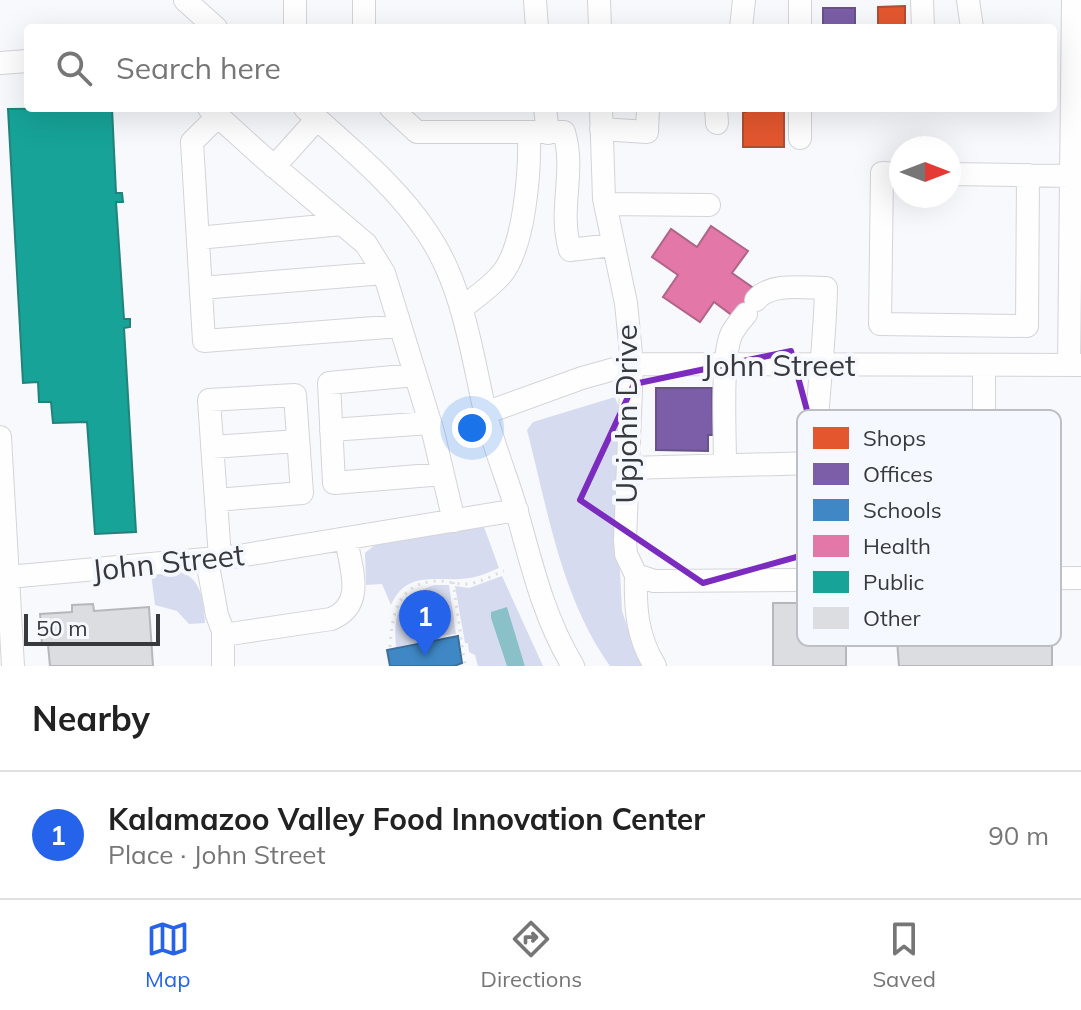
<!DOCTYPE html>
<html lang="en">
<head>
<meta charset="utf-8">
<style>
  :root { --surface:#fff; --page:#f6f6f6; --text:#222; --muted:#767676; --line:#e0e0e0; --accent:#2563eb }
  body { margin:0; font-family:Mulish,sans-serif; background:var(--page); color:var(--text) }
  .compass { position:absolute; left:889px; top:136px; width:72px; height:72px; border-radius:50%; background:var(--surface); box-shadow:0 8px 32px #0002; rotate:90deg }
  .scale { position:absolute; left:24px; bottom:20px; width:136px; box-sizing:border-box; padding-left:8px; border:4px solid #38393c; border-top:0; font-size:22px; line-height:28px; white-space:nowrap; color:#38393c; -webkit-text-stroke:6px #f6f8ff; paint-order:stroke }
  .you { position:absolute; left:472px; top:428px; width:28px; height:28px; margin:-20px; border:6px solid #fff; border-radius:50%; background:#1a73e8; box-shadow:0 0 0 12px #1a73e833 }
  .badge { display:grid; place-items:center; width:52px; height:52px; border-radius:50%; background:var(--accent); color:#fff; font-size:26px; font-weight:700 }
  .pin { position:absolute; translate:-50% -66px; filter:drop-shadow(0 2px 4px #0008) }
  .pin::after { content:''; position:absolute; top:42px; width:28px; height:24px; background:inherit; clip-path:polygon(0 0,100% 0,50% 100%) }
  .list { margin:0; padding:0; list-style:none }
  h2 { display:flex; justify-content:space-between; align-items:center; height:104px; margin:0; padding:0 32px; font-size:34px }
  h2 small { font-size:26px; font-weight:400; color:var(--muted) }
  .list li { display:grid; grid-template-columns:52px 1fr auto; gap:24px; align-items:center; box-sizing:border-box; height:128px; padding:0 32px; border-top:2px solid var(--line) }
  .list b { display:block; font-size:30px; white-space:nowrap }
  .list p { margin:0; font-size:26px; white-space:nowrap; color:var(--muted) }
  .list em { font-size:26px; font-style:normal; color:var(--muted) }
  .icon { flex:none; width:44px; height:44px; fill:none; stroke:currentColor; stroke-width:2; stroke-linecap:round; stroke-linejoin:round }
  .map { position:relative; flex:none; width:1081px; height:666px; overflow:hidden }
  .search { position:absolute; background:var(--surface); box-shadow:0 8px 32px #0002; left:24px; right:24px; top:24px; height:88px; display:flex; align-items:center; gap:20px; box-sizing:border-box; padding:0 28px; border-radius:8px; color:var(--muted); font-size:30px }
  .sheet { height:232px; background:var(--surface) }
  nav { display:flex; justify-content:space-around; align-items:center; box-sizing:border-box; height:112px; border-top:2px solid var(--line); background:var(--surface); font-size:22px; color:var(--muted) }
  nav a { display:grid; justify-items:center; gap:4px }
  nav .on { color:var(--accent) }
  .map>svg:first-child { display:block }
  .green { fill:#d6dbef }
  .water { fill:#8ac1c9 }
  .shops { fill:#e4572e; stroke:#b04e32; stroke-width:2 }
  .offices { fill:#7b5ea7; stroke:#675387; stroke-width:2 }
  .schools { fill:#3f88c5; stroke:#3d709c; stroke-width:2 }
  .health { fill:#e377a8; stroke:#b06488; stroke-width:2 }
  .public { fill:#17a398; stroke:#21837c; stroke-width:2 }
  .building { fill:#dcdde0; stroke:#b7b7ba; stroke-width:2 }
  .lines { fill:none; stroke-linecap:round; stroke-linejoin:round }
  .minor-casing { stroke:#d4d4d8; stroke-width:24 }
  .path { stroke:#ddddde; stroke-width:3; stroke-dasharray:2 6; stroke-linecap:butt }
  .minor { stroke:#fefeff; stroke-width:22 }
  .marked { fill:none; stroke:#7b2cbf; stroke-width:6; stroke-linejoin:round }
  .labels { text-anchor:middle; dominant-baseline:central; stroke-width:8; stroke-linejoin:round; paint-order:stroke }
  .street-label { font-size:30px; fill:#38393c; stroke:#f6f8ff }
  .key { fill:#f6f8ff; stroke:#bdbfc4; stroke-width:2 }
  .key-label { font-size:22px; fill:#38393c }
</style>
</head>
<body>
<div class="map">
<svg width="1081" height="666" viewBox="0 0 1081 666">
  <rect width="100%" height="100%" fill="#f8f9fd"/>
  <path class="green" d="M615 397 619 408V553L622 611 636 652 646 666H610C561 597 548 511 527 430L533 422Z
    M484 527 499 568C489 572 479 577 469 578 440 583 407 568 391 605L382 584 366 585 365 553 375 545Z
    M182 573C202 579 204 604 205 623L189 624 177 611 155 605 151 574Z
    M502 576 543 666H525L507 607V666H478L475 655 469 652 468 643H465L455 586 469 588Z
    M434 585H449L456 634 431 637 430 640 396 647C393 611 399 598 434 585Z"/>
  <path class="water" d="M507 607 525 666H507L491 618V612Z"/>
  <path class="shops" d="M905 6V28H878V7Z
    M746 108 784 110V147H743V112H746Z"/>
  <path class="offices" d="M823 8H855V28H823Z
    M656 388H712L713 435H708V451L656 450Z"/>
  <path class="schools" d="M458 636 462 663 454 666H390L387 650Z"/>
  <path class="health" d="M711 226 748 251 732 273 752 287 747 294 761 304 733 316 714 302 700 322 663 297 678 275 652 257 671 229 697 247Z"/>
  <path class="public" d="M112 108 116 193H122L123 202H116L124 319H130V327L124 328 136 532 95 534 87 422 53 423 51 402H39L38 382 23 383 8 109Z"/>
  <path class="building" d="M773 603H846V666H773Z
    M93 604 94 611 149 607 153 666H50L48 645H42L40 614 72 612V605Z
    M898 609 1018 612 1011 619 1009 629 1014 631V640L1052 641V666H899L897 641H914V626Z"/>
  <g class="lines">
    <defs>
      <path id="minor" d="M185 0 216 28
        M364 0V28
        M535 0 537 28
        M599 0 600 28
        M800 0V28
        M922 0 923 28
        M968 0 972 28
        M295 28V0
        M741 28 744 0
        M0 63 28 61
        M209 108 262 156 366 244 384 273 433 432 454 521
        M305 108C348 147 396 185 428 234 462 284 471 349 484 407 492 443 507 477 517 512 532 566 544 618 573 666
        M391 108 417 132H564C576 173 558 208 570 250L612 245
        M545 108 548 133
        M601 108 604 199 626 303 632 364 625 540 626 554 636 575
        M716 108 717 123
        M800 108V138
        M218 116 192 142 204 341 400 326
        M601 129 647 132 648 108
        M274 167 317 119
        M901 174 882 173 880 324 1027 326 1028 175
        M949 174 1072 176
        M605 204 709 205
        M198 238 342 224
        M201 288 384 273
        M461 309C473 299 488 289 499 277 525 251 530 170 529 134
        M984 365V578
        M1069 365 1073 0
        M415 375 329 383 334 483 443 474
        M485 413 582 378 632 364 1081 365
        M331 430 430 423
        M0 437 13 666
        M212 447 298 441
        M725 463C725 433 721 360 731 335 734 328 741 320 746 314
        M628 468 815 463C816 404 825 347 826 288 805 288 770 282 756 300
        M216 500 302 493 295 395 209 400 220 558
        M207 560 217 615 223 631 230 634 331 619C366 605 351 569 346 539
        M636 575 654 581 1081 578
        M636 575C635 608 637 637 655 666
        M8 577 239 556 517 510
        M223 666V631"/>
    </defs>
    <use href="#minor" class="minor-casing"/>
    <path class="path" d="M453 582 465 666
      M390 647C392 615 397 584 435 581 446 580 457 585 468 584 479 583 493 575 504 571"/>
    <use href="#minor" class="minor"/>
  </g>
  <path class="marked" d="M791 351 843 544 703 583 580 500 634 384Z"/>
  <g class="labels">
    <g class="street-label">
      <text x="779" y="365">John Street</text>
      <text transform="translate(626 414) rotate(-90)">Upjohn Drive</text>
      <text transform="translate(168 562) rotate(-6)">John Street</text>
    </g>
  </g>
  <rect x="797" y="410" width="264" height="236" rx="12" class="key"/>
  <rect x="813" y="427" width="36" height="22" fill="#e4572e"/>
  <rect x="813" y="463" width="36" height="22" fill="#7b5ea7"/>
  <rect x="813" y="499" width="36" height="22" fill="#3f88c5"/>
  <rect x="813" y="535" width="36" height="22" fill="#e377a8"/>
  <rect x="813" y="571" width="36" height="22" fill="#17a398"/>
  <rect x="813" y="607" width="36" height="22" fill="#dcdde0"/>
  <g class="key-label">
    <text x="863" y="446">Shops</text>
    <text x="863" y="482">Offices</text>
    <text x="863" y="518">Schools</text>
    <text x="863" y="554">Health</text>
    <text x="863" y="590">Public</text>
    <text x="863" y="626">Other</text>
  </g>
</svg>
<svg class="compass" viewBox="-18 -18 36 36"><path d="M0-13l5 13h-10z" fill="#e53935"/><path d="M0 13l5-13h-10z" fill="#767676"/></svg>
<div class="scale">50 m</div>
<div class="you"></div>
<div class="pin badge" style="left:425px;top:656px">1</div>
<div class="search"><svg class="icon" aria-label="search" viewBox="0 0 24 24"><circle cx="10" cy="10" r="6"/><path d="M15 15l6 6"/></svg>Search here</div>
</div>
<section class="sheet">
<h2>Nearby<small></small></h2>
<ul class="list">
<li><span class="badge">1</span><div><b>Kalamazoo Valley Food Innovation Center</b><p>Place · John Street</p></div><em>90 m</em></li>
</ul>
</section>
<nav>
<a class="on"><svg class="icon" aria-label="map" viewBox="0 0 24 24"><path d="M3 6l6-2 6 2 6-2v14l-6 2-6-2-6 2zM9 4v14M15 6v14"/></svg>Map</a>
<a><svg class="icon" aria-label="directions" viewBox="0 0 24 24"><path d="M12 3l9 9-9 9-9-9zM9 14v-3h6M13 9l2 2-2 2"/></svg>Directions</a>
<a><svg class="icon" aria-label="saved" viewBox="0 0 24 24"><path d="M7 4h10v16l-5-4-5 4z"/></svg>Saved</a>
</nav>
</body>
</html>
